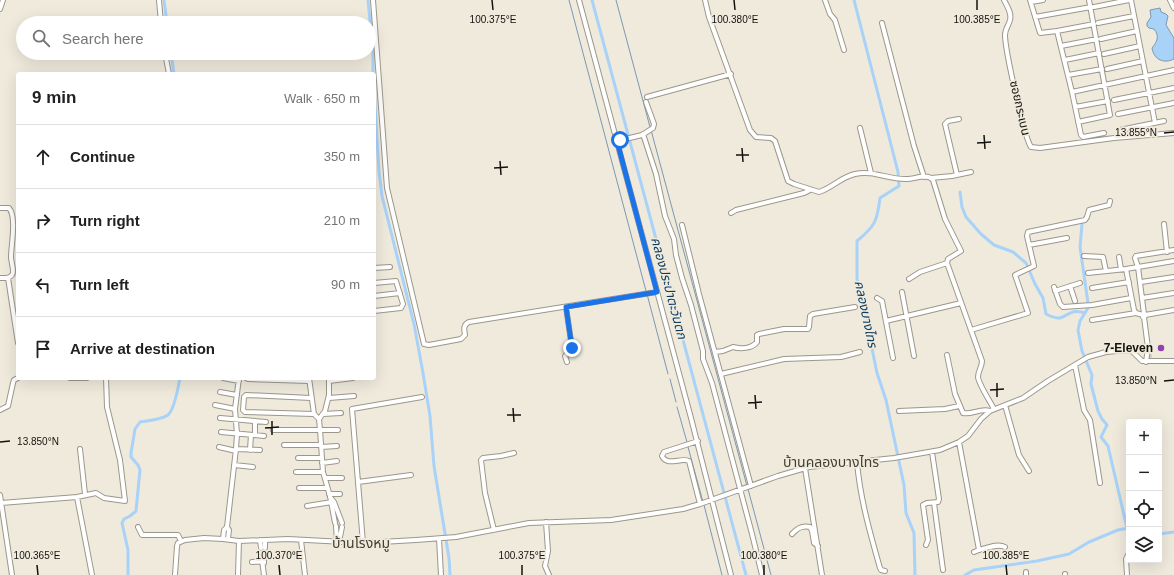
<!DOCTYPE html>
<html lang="en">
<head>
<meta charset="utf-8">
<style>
  :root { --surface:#fff; --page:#f2f2f2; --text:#202124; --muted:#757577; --line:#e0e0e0 }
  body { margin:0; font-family:Helvetica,"Noto Sans Thai",sans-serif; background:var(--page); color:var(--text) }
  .controls { position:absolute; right:12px; bottom:12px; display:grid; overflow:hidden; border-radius:4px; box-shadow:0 4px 16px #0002 }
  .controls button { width:36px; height:36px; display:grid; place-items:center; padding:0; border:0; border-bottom:1px solid var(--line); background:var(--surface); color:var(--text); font:20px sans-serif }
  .stop { position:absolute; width:12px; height:12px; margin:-9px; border:3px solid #1a73e8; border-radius:50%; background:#fff }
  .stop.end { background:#1a73e8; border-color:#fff; box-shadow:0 1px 4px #0008 }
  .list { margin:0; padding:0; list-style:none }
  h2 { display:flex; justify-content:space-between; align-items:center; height:52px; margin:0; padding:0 16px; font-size:17px }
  h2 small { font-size:13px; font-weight:400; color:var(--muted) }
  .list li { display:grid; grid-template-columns:26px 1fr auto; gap:12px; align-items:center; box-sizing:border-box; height:64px; padding:0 16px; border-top:1px solid var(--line) }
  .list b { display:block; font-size:15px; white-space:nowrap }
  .list em { font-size:13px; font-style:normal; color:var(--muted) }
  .icon { flex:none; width:22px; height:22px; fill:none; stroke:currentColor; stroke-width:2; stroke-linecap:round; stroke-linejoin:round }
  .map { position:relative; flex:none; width:1174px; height:575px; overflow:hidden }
  .search { position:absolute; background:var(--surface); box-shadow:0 4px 16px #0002; left:16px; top:16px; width:360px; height:44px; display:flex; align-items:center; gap:10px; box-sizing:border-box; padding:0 14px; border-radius:22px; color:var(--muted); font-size:15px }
  .panel { position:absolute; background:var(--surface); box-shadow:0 4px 16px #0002; left:16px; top:72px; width:360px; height:308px; border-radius:4px }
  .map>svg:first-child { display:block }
  .water { fill:#a9d2f8; stroke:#7c98b2 }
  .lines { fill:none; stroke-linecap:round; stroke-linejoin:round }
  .stream { stroke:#7c98b2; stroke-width:1 }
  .canal { stroke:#a9d2f8; stroke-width:3 }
  .minor-tunnel { stroke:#cecabd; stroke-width:4; stroke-dasharray:4 2; stroke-linecap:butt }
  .minor-casing { stroke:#9c978a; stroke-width:6 }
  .minor { stroke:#fff; stroke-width:4 }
  .route { stroke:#1a73e8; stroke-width:5 }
  .ticks { fill:none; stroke:#14120e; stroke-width:1.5 }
  .poi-dot { fill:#9040af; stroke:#efeadc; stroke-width:1.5 }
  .labels { text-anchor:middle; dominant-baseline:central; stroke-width:3.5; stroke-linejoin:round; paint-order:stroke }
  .street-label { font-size:12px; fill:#14120e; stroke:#efeadc }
  .poi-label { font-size:12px; font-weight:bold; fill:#14120e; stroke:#efeadc; text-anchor:end }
  .water-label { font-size:13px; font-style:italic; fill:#0e3d61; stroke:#efeadc }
  .quarter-label { font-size:14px; fill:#413d31; stroke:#efeadc }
  .ticks-label { font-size:10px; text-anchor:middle; fill:#14120e; stroke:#efeadc; stroke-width:3.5; stroke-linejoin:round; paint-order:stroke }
</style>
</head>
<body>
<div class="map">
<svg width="1174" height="575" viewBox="0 0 1174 575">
  <rect width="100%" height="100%" fill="#efeadc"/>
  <path class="water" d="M1160 8 1161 12 1166 14 1168 16 1166 25 1174 38V59C1164 64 1154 60 1152 48 1157 42 1160 36 1154 29L1149 28 1147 26V23L1151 17 1150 10Z"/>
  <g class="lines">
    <path class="stream" d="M569 0 646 291
      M616 0 650 127
      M651 130 747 486
      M647 294 668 374
      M670 379 676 402
      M677 407 687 442
      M688 447 703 502
      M748 489 771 575
      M704 505 722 575"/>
    <path class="canal" d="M164 0 167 23
      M368 0 373 51V74
      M592 0 746 575
      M854 0 898 172 899 186 880 198C877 222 875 226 857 241V279L866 306 870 339 877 373 886 400 904 485 906 513 914 533 915 575
      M171 53 174 74
      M374 90 379 171 382 196 414 324 423 373 430 416 434 466 449 558 450 575
      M960 192 962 207 966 217 981 234 994 245 1013 252 1026 263 1035 284 1043 298 1046 314C1068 326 1064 306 1085 313
      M1082 224 1080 247 1088 303V308L1080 321 1078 330 1082 351 1092 375 1091 384 1098 411 1102 419 1107 425 1101 437 1108 446 1127 528
      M1159 534 1174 532
      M128 575V550L122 523 124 519 130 516 136 511 140 470 138 465 131 457V453L135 429 140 422C148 421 162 419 168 415 175 409 178 387 180 378
      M965 575 974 570 1037 561 1069 554 1089 542 1118 530 1129 528"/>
    <path class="minor-tunnel" d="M1148 348 1151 362"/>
    <defs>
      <path id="minor" d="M159 0 161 23
        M373 0 387 188 424 344 429 345 461 339 465 335C464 329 463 325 469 322L657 292
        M579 0 691 418 731 575
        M705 0 709 17 750 130 756 137 771 138 775 141 788 181 794 184 819 192C832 188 841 177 855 174 874 170 889 180 907 179 915 179 927 173 933 180L945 219 961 251 948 259 947 263 982 361C982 367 978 371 978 377 979 385 990 401 994 409
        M825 0 830 14 835 20 844 50
        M1004 0C1007 6 1012 13 1010 20 1009 25 1005 29 1005 35 1005 49 1024 137 1031 147L1040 148 1114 138 1174 133
        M1030 0 1040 33 1057 31 1072 92 1081 135 1083 137 1104 133
        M1131 0 1155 123
        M1170 0 1174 8
        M1031 2 1043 0
        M1094 7 1129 0
        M0 9 3 0
        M1035 17 1091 7
        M882 23 914 146 924 177
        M1098 23 1134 16
        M1057 31 1094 24
        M1101 39 1137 31
        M1061 46 1097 39
        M165 53 169 74
        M1104 54 1140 46
        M1065 60 1099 53
        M1107 69 1143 61
        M1068 75 1102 69
        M1072 92 1174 70
        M647 97 731 74
        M1114 100 1174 88
        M1075 107 1108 101
        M1118 114 1174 103
        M1078 122 1110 115 1089 0
        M860 128 871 173
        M1120 130 1164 121
        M643 134 656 174 665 216 674 239 676 255 682 278 691 305 703 351V359L712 383 752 534 762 575
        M617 141 642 135 653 128 654 124 646 102
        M957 175 945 124 948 121 959 119
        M931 178 952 176 971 172
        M0 208H9C17 217 11 246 11 257 11 262 15 272 12 275 9 279 4 278 0 278
        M731 213 736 210 804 193 810 190
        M1164 224 1167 252
        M682 225 699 294 751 486
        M1029 245 1067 238
        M1084 256 1103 257 1106 271
        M1119 257 1121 269
        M1138 267 1135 258 1136 256 1174 250
        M1138 267 1174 261
        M374 268 390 267
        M1088 273 1126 269
        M8 278 18 343
        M909 279 920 272 947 263
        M1141 282 1174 277
        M374 283 396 281 403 304 401 308 374 311
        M1070 286 1075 301
        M1054 287 1060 304 1063 307 1092 305 1131 298
        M1092 288 1129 282
        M1055 291 1080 283
        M902 292 914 356
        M374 296 400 293
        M877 298 882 301 893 358
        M1142 298 1174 293
        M566 307 572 348 571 350 565 356 567 362
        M1143 315 1145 314V316L1143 317V315L1136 313 1134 310 1126 269 1138 267 1144 314
        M1145 315 1174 310
        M1144 317 1148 348 1146 362
        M1092 320 1136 313
        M886 321 961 303
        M971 330 1028 313 1015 275 1034 266 1027 236 1028 232 1085 220 1087 217 1089 210 1109 205 1110 201
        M715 352 723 351 733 347C740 349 752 349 757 342V335L759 334 784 329H808L809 327 810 316 813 314 855 307
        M947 355 955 394 963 413C972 415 980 408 990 411
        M1075 365 1084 410 1090 420 1100 483
        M721 374 784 359 841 357 860 352
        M70 378H87
        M223 378 239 381
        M246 378 248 379 309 381
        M309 378 314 414
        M329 378V395L325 411 319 419 320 430 323 472 330 496 335 523
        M329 381 353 378
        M220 392 237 395
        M311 398 246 395 244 397 243 410 245 412 314 414 319 419
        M329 398 354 396
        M215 405 235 409
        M1005 405 1019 455 1029 471
        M0 410 8 406 13 383 14 380 18 378
        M899 411 945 409 959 406
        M323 414 341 413
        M220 418 266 422
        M273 430H338
        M221 432 264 436
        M255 435V421
        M698 441 664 452 662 456C667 467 681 457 689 461L700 504
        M959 442 979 550 974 552
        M284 445H321
        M219 447 236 451
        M321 447 337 446
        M80 449 85 494
        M236 449 260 450
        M250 450 251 435
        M298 458H322
        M857 462C860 498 870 533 880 568L881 570 885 571
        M322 463 337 461
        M234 465 253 467
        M805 468 822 575
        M296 472H323
        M325 478H342
        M358 482 411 475
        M299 488H327
        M329 494H340
        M0 495 12 575
        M77 497 92 575
        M330 497 334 502 342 523
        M1 503 77 497 96 493 104 498 125 501 120 460 107 407 106 378
        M934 503 943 570
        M307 506 332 502
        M546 522 548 551 545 566 549 575
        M336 526 337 542
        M138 527 142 535H178L181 541
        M494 530 485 493 481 460 483 458 501 456 514 453
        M792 534C797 528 802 525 810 527L812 531 814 543 818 546
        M223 539 224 530 227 527
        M228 539 229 530 227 527 236 449 237 434 235 409 239 378
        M439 539 441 575
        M260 540 261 548
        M301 540 305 575
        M339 542 342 527
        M363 543 352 409 422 397
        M926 545 928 540 923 505 927 503 938 502 939 499 932 452
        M265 548V540
        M979 550C987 548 998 543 1005 547
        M261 553 264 575
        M252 562 264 561
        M264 563V553
        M1065 574V575
        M175 575 177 546 178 543 185 540 204 538 223 539 239 541 288 539 363 543 416 540 456 537 529 523 611 520 683 509 700 504 778 476 809 467 894 458 940 450 959 442 968 436 981 419 990 411 1023 398 1048 381 1088 357 1106 352 1129 350 1133 352 1142 361H1174
        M238 575 239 541
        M1026 575V572
        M1127 575 1126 559 1129 553"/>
    </defs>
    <use href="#minor" class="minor-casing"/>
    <use href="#minor" class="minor"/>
  </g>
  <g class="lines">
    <path class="route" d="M572 348 566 307 657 292 617 141 620 140"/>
  </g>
  <path class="ticks" d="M492 0 493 10M734 0 735 10M977 0V10M1164 133 1174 132M984 135 985 149M977 143 991 142M742 148 743 162M736 155H749M500 161 501 175M494 168 508 167M1164 381 1174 380M997 383V397M990 390 1004 389M755 395 756 409M748 403 762 402M513 408 514 422M507 415H521M272 421V435M265 428 279 427M0 442 10 441M37 565 38 575M279 565 280 575M522 565V575M764 565V575M1006 565 1007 575"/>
  <circle class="poi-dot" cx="1161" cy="348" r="4"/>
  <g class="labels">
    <g class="street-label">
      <text transform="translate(1020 108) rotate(77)">ซอยกระเบน</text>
    </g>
    <g class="poi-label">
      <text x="1153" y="348">7-Eleven</text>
    </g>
    <g class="water-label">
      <text transform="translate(669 288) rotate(75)">คลองประปาตะวันตก</text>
      <text transform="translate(866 314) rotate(78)">คลองบางไทร</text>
    </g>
    <g class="quarter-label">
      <text x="831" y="462">บ้านคลองบางไทร</text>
      <text x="361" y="543">บ้านโรงหมู</text>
    </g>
  </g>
  <g class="ticks-label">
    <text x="493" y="23">100.375°E</text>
    <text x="735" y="23">100.380°E</text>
    <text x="977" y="23">100.385°E</text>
    <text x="1136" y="136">13.855°N</text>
    <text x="1136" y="384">13.850°N</text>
    <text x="38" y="445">13.850°N</text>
    <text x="37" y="559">100.365°E</text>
    <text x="279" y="559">100.370°E</text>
    <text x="522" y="559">100.375°E</text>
    <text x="764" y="559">100.380°E</text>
    <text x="1006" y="559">100.385°E</text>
  </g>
</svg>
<div class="controls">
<button>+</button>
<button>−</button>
<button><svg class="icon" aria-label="locate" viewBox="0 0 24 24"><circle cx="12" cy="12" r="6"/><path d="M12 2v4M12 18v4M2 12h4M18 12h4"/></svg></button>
<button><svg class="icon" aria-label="layers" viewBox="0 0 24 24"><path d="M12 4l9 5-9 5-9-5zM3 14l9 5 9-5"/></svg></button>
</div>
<div class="stop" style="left:620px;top:140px"></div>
<div class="stop end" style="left:572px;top:348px"></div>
<div class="search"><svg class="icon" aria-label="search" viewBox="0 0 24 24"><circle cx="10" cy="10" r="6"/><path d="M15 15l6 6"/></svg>Search here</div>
<section class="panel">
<h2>9 min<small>Walk · 650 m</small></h2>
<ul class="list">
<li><svg class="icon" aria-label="ahead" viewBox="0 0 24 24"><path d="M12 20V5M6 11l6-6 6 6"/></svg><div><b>Continue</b></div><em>350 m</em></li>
<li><svg class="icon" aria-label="right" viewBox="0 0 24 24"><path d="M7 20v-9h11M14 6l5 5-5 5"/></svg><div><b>Turn right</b></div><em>210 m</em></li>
<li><svg class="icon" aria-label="left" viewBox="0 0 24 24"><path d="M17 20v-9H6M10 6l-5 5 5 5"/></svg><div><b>Turn left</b></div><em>90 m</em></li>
<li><svg class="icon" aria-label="arrive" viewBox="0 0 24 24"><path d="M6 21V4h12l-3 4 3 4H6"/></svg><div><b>Arrive at destination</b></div></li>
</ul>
</section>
</div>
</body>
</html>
